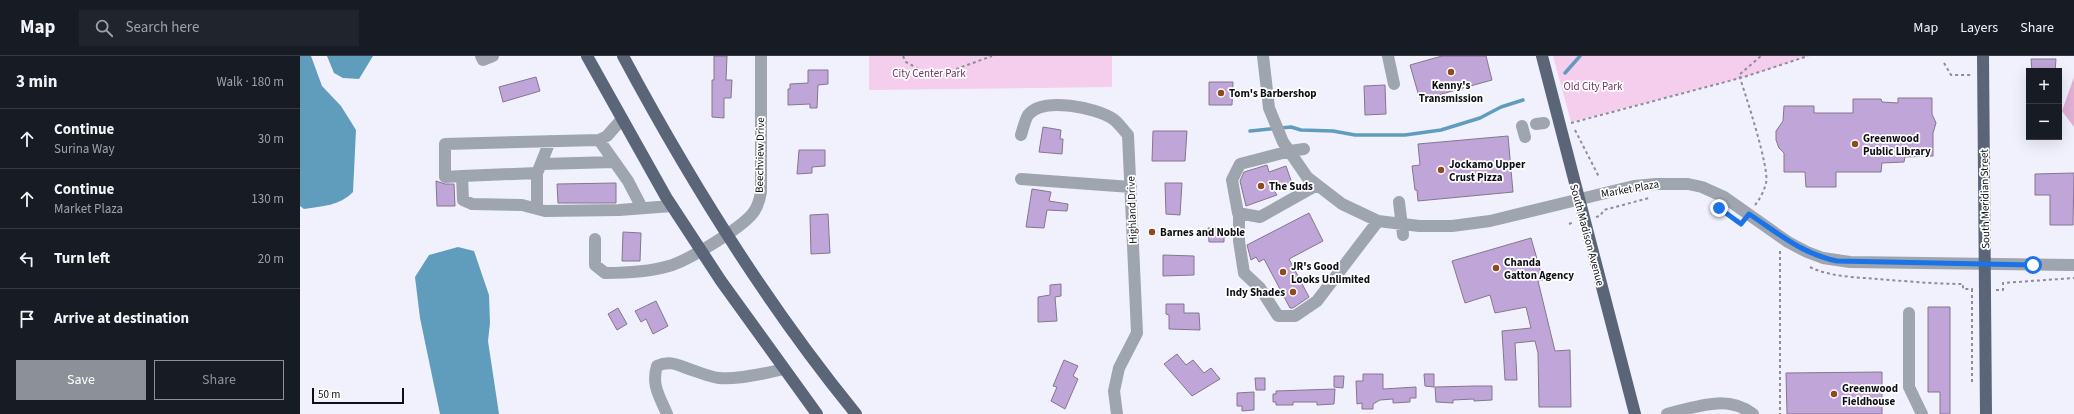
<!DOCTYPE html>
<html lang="en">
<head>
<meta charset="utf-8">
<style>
  :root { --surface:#171b24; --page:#20242c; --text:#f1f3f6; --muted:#9ea1a6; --line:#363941; --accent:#8c9099 }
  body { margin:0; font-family:"Source Sans 3",sans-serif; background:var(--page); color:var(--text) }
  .controls { position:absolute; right:12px; top:12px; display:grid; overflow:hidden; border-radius:0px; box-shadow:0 4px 16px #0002 }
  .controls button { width:36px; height:36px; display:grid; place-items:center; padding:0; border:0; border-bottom:1px solid var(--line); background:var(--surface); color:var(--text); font:20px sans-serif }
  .scale { position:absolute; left:12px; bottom:10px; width:92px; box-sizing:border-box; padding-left:4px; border:2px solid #0e0e17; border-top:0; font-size:11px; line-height:14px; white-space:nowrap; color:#0e0e17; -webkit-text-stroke:3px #fff; paint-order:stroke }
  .stop { position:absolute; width:12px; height:12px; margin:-9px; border:3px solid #1a73e8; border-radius:50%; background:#fff }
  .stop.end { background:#1a73e8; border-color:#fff; box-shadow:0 1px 4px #0008 }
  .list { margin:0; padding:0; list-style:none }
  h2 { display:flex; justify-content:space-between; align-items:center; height:52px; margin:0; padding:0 16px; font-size:17px }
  h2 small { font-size:13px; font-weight:400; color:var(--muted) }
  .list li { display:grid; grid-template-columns:26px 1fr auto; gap:12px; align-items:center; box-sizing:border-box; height:60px; padding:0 16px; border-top:1px solid var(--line) }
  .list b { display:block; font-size:15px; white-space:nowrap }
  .list p { margin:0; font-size:13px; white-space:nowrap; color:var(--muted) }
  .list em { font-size:13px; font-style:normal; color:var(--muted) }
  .actions { display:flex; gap:8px; padding:12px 16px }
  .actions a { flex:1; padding:9px 0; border:1px solid var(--accent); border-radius:0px; text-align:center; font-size:14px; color:var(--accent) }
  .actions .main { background:var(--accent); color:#fff }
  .icon { flex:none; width:22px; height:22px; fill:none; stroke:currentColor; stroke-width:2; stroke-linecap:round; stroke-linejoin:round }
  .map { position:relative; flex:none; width:1774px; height:358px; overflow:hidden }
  header { display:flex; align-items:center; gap:24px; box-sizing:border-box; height:56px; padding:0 20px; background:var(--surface); border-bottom:1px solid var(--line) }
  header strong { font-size:19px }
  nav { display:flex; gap:22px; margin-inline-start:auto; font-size:14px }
  .search { width:280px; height:36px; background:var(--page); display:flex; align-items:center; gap:10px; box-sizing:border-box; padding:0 14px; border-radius:0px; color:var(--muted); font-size:15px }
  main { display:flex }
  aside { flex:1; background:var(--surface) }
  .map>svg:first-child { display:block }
  .green { fill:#f5cded }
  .forest { fill:#e2afd7 }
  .water { fill:#609dbd }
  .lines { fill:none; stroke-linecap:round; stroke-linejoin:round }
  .stream { stroke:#609dbd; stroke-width:3.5 }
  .building { fill:#c0a5d9; stroke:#83778e }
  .path { stroke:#8d8d98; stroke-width:2; stroke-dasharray:3 3; stroke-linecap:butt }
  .minor { stroke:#9ea5af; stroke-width:12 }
  .major { stroke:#5a6577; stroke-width:12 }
  .route { stroke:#1a73e8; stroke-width:5 }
  .poi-dot { fill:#8f4a20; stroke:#fff; stroke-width:1.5 }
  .labels { text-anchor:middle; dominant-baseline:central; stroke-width:3.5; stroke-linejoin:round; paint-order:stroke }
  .park-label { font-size:11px; fill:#723568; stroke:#fff }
  .poi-label { font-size:11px; font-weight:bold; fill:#0e0e17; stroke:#fff; text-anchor:start }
  .street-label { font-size:11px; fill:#0e0e17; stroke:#fff }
</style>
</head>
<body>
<header>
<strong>Map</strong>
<div class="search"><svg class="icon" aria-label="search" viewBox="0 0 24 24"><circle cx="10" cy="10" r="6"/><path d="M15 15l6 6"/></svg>Search here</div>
<nav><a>Map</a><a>Layers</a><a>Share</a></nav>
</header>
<main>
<aside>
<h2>3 min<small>Walk · 180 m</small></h2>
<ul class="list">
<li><svg class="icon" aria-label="ahead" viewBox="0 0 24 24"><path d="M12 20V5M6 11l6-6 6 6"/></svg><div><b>Continue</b><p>Surina Way</p></div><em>30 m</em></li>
<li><svg class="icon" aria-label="ahead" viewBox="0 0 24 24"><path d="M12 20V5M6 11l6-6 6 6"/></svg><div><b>Continue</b><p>Market Plaza</p></div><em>130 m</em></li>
<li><svg class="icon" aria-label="left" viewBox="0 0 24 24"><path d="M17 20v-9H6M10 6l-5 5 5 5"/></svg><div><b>Turn left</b></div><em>20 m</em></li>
<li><svg class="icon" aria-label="arrive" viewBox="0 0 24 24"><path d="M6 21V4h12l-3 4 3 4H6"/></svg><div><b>Arrive at destination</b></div></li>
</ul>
<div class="actions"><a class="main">Save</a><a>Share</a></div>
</aside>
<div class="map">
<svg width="1774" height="358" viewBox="0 0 1774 358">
  <rect width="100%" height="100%" fill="#f1f1fd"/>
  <path class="green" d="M569 0H812V31L569 34Z
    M1253 0H1508L1444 21 1271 66Z"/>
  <path class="forest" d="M1774 21V71L1762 55Z"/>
  <path class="water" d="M0 0H11L22 30 41 50 56 74 53 136C39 150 23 150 4 153L0 150Z
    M27 0H73L59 23 43 22 34 17Z
    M158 191 174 195 189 239 190 267 188 285 199 358H140L120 262 115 221 129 199Z"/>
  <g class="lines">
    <path class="stream" d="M1265 17 1280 0
      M950 75 991 71 1001 74 1033 75 1055 79H1105L1141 74 1180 62 1201 51 1223 44"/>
  </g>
  <path class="building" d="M414 0H427L426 24H432L431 42H424V62L412 61V24H414Z
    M1142 0H1186L1192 24 1120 44 1110 9Z
    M1731 3H1756L1755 15H1732Z
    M508 14H528V28L518 29 517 52H510V48L488 49V33H490V28L508 27Z
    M236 21 240 35 203 46 199 31Z
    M909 26H933L932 49H909Z
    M1085 29 1086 58 1065 59 1064 30Z
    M1598 42H1632V58L1636 67 1633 77V100L1605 101 1604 106 1582 107 1581 116H1536V131H1506L1505 116H1484V97L1479 92 1476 84V75L1483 65 1484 50H1514V57H1553V43H1581L1582 46 1598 47Z
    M743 71 761 74 760 83H763L762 98 739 96Z
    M853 75H887L885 105H852Z
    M1208 80 1213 136 1118 145 1117 134H1115L1112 110 1120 109 1118 88Z
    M499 94H525V110L512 111V117L497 118Z
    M967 109 969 116 986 110 992 127 973 133 977 139 946 150 940 125 944 116Z
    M1774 117 1773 169H1750V139H1735V118Z
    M136 125 145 128H154L155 150H137Z
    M316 127V147H258L257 128Z
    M865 127H882L880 159 866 158Z
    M732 133 751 136 749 145 768 148 767 155 747 154 744 172 726 171Z
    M1009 157 1023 185 989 203 1009 241 993 252H990L964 203 959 206 956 201 951 204 947 189Z
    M528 158 530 197 511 198 510 159Z
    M908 172H924V186H909Z
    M323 176 341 177 340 205H322Z
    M1231 182 1243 224 1238 225 1255 295 1270 294 1271 351H1239L1238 297 1235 285 1215 287 1217 324H1205L1202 275 1231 272 1226 251 1195 257 1190 239 1165 247 1152 205Z
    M863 199 894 200V219L863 220Z
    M761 228V240L755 241 757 265 738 266V241L750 239V229Z
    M356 245 368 270 353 278 346 263 341 266 335 255Z
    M866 248H884V257H899L900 274 869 273V259L866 258Z
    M1628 251H1650V358H1640V336H1628Z
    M318 252 327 268 317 274 308 258Z
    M877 298 886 309 893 304 904 317 911 312 920 323 892 340 864 308Z
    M764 304 778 310 773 320 778 323 765 353 751 345 757 331 753 330Z
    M1582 316V358H1487L1486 317Z
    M1063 318H1083V333L1116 331V342H1110V346L1093 347V343L1080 344 1073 348V353H1062V347L1057 348 1056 325H1063Z
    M1124 318H1134V331L1125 330Z
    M1034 320H1044L1043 332 1034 331Z
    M955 322H965V334H956Z
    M1174 330H1192V344L1174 345V343L1153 344V347L1136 346 1135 331Z
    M1035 333 1034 348 1017 349V346H993V349H976V346H973V338H976V335Z
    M954 336V354L942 355V350H937V337Z"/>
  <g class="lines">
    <path class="path" d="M603 0 606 6 626 17 648 16 692 0
      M1644 7 1651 19H1671
      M1271 67 1444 21 1508 0
      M1275 74 1299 121
      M1455 149C1460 143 1464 135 1466 127 1470 113 1445 37 1439 19L1461 0
      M1296 161 1300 160 1304 154 1349 142
      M1269 168 1274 166
      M1480 195V358
      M1510 211C1530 221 1555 221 1577 223 1605 225 1634 228 1663 228V233H1673
      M1672 233V329
      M1696 234H1703V227L1774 222"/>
    <path class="minor" d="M181 0 183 4 193 0
      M963 0 969 52 983 86 1007 121 1042 148 1078 165 1119 170H1152L1190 165 1334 130 1356 128H1388L1402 131 1424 141 1488 186 1507 196 1523 202 1550 206 1774 209
      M1088 0 1094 28
      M322 63 307 80 299 84 145 88V121L162 120 163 144 172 148 222 149 245 155 319 154 372 150
      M1236 68 1244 67
      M1222 70 1225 81
      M721 79C723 73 725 64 728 59 743 40 797 52 813 63 819 67 823 74 828 79L837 277 819 312 814 335 817 358
      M299 84 328 125 342 152
      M1004 93 990 95 940 108 932 124 938 157 960 161 1017 129
      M242 108 314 106
      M238 115 250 85
      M162 120 237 117V153
      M721 123 831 131
      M1099 146 1103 179
      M939 157V185L944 217 960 232 978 260H995L1017 245 1078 165
      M295 183V209L305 217C326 217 348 216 369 210 387 205 446 170 455 154 458 149 460 142 461 136V0
      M1609 257V331L1622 358
      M367 358C360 341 351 329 357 310 372 303 380 311 395 315 403 318 411 321 419 322 435 324 467 317 484 313
      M1367 358C1396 351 1427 338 1453 358"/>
    <path class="major" d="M287 0 366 141 421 225 517 358
      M323 0C390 125 466 248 556 358
      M1242 0 1335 358
      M1683 0 1686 358"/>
  </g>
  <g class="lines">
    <path class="route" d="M1419 152 1441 168 1449 158C1478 177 1502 198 1537 205L1733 209"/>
  </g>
  <g class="poi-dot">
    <circle cx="1151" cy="16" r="4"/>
    <circle cx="921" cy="37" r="4"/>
    <circle cx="1555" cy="88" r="4"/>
    <circle cx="1141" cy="114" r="4"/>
    <circle cx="961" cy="130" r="4"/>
    <circle cx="852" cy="176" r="4"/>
    <circle cx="1196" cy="212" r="4"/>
    <circle cx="983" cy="216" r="4"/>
    <circle cx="993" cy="236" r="4"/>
    <circle cx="1534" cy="338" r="4"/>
  </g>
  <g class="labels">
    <g class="park-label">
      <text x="629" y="17">City Center Park</text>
      <text x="1293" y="30">Old City Park</text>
    </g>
    <g class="poi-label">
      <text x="1151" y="29" text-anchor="middle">Kenny's<tspan x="1151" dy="13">Transmission</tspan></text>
      <text x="929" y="37">Tom's Barbershop</text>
      <text x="1563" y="82">Greenwood<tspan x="1563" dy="13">Public Library</tspan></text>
      <text x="1149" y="108">Jockamo Upper<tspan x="1149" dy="13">Crust Pizza</tspan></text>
      <text x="969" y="130">The Suds</text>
      <text x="860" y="176">Barnes and Noble</text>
      <text x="1204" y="206">Chanda<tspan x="1204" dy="13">Gatton Agency</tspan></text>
      <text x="991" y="210">JR's Good<tspan x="991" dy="13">Looks Unlimited</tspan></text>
      <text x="985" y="236" text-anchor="end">Indy Shades</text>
      <text x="1542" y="332">Greenwood<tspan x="1542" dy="13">Fieldhouse</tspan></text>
    </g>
    <g class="street-label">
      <text transform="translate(460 99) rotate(-89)">Beechview Drive</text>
      <text transform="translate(1330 133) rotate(-10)">Market Plaza</text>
      <text transform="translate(1685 143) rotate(-91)">South Meridian Street</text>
      <text transform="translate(832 154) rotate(-92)">Highland Drive</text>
      <text transform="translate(1287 179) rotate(75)">South Madison Avenue</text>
    </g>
  </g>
</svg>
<div class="controls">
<button>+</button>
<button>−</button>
</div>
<div class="scale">50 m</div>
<div class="stop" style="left:1733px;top:209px"></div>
<div class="stop end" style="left:1419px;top:152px"></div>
</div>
</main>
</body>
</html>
